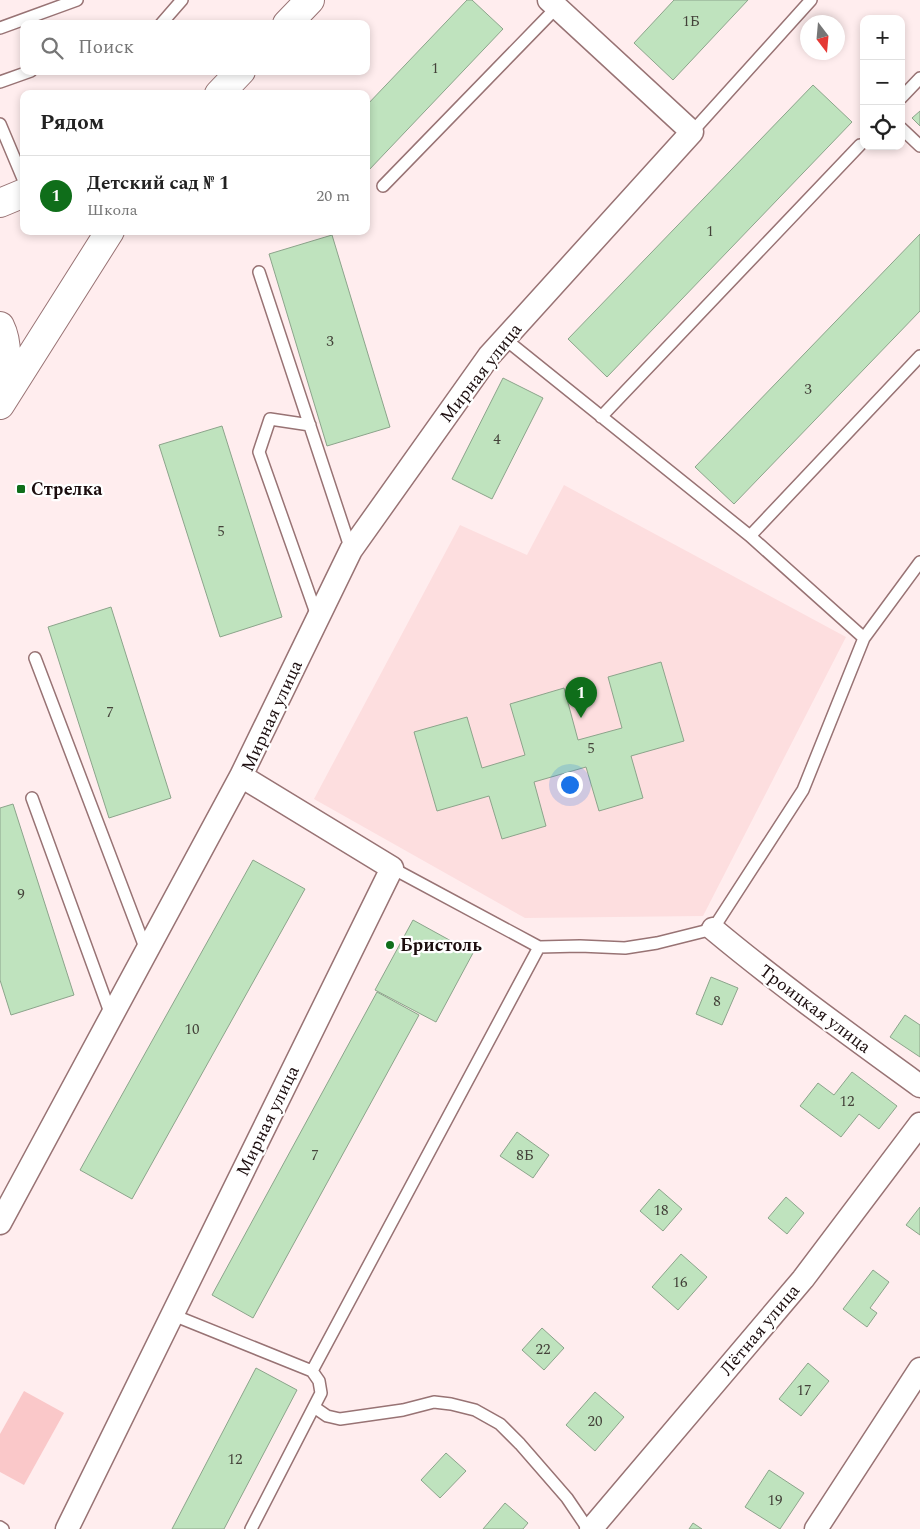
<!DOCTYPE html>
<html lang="ru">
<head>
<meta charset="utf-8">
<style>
  :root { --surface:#fff; --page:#f6f6f6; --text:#222; --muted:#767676; --line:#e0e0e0; --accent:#0f6e1a }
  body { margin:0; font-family:Spectral,serif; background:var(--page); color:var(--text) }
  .controls { position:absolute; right:15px; top:15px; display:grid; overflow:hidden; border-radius:10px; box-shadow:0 2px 8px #0003 }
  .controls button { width:45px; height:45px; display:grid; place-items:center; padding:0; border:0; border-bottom:1px solid var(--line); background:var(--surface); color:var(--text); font:25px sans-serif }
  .compass { position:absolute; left:800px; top:15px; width:45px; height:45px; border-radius:50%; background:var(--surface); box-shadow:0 2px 8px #0003; rotate:164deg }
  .you { position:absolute; left:569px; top:784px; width:18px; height:18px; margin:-12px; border:4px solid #fff; border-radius:50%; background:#1a73e8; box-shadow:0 0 0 8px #1a73e833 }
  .badge { display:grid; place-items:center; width:32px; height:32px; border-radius:50%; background:var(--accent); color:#fff; font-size:16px; font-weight:700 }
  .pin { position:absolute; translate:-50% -41px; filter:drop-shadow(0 1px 2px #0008) }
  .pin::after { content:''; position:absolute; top:26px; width:18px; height:15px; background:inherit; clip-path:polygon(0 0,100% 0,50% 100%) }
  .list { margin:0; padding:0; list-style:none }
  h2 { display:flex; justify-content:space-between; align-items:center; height:65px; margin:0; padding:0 20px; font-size:21px }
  h2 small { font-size:16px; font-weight:400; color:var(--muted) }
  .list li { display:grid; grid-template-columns:32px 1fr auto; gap:15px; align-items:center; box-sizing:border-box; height:80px; padding:0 20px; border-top:1px solid var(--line) }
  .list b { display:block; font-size:19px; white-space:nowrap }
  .list p { margin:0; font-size:16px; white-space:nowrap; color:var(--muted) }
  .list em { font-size:16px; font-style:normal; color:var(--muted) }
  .icon { flex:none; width:28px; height:28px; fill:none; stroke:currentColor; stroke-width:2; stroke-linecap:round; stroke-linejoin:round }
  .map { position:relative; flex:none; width:920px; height:1529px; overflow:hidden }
  .search { position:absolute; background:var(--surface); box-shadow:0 2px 8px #0003; left:20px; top:20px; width:350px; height:55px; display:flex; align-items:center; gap:12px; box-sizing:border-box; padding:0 18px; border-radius:10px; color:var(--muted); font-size:19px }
  .panel { position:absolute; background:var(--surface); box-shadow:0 2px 8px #0003; left:20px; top:90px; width:350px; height:145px; border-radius:10px }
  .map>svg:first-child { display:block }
  .built { fill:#fddedf }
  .green { fill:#fac8c9 }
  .building { fill:#bfe3be; stroke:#8ca48b }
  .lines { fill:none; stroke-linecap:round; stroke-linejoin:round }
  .service-casing { stroke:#987374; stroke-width:14 }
  .minor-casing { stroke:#987374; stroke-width:25 }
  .primary-casing { stroke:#987374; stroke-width:30 }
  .trunk-casing { stroke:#987374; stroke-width:30 }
  .service { stroke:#fff; stroke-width:11 }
  .minor { stroke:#fff; stroke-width:22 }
  .primary { stroke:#fff; stroke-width:28 }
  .trunk { stroke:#fff; stroke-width:28 }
  .poi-dot { fill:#0f6e1a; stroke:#fff; stroke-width:2 }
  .labels { text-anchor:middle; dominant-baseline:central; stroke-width:4.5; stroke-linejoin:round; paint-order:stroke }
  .number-label { font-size:15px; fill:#44423a }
  .street-label { font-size:18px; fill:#1b0d0e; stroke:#fff }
  .poi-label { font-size:18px; font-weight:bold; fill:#1b0d0e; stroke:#fff; text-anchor:start }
</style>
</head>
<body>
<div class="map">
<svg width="920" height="1529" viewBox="0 0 920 1529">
  <rect width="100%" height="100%" fill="#ffedee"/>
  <path class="built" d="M564 485 846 637 703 916 525 918 314 799 460 525 527 555Z"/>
  <path class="green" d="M24 1391 64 1413 24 1485 0 1472V1434Z"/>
  <path class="building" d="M467 0H472L503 29 368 171 366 169V106Z
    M674 0H748L673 80 634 43Z
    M813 85 852 122 607 377 568 339Z
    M920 111V126L912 118Z
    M920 234V311L734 504 695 467Z
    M332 235 390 427 327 446 269 254Z
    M503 378 543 398 492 499 452 479Z
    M222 426 282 617 220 637 159 445Z
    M111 607 171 798 109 818 48 627Z
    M661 662 684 741 631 756 643 798 599 811 586 767 534 782 546 826 502 839 489 796 437 811 414 732 467 717 482 768 525 755 510 704 564 688 578 740 622 728 608 677Z
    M13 804 74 995 11 1015 0 980V808Z
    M253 860 305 889 132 1199 80 1170Z
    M413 920 473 953 436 1022 375 990Z
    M711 977 738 988 722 1025 696 1014Z
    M377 992 419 1015 253 1318 212 1295Z
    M905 1015 920 1025V1057L890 1037Z
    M852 1072 897 1106 879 1129 859 1114 841 1137 800 1106 818 1083 834 1095Z
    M517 1132 549 1155 533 1178 500 1156Z
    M659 1189 682 1209 663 1231 640 1211Z
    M786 1197 804 1213 787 1234 768 1218Z
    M920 1207V1235L906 1225Z
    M681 1254 707 1277 678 1310 652 1287Z
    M873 1270 889 1282 870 1308 877 1313 867 1327 843 1309Z
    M542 1328 564 1348 544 1370 522 1350Z
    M808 1363 829 1381 801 1416 779 1399Z
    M256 1368 297 1390 224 1529H172Z
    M595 1392 624 1417 595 1451 566 1425Z
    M446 1453 466 1471 440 1498 421 1480Z
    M769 1470 804 1493 780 1529 745 1507Z
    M505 1503 528 1523 523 1529H483Z
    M693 1523 702 1529H689Z"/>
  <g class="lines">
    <defs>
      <path id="service" d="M161 24 182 0
        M0 28 77 0
        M0 82 31 71
        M901 98 920 78
        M0 124 24 181
        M901 128 920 146
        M692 132 811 0
        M383 186 559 5
        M259 272 351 550
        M505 339 750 536 864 638
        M601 417 860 145
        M310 425 270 419 259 452 317 616
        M750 536 920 356
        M35 658 146 950
        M32 798 111 1015
        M392 868 539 947 580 946 625 948 657 943 713 929 803 790 864 638 920 562
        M173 1315 312 1371 319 1381 321 1393 251 1529
        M312 1371 539 947
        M314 1407 327 1416 340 1419 403 1410 434 1402 451 1404 475 1410 500 1424 520 1444 567 1498 588 1529
        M0 1527 3 1529"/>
      <path id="minor" d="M713 929C779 984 850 1035 920 1086
        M0 1223 241 776
        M67 1529 392 868 241 776 351 550 489 356 692 132 549 0
        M591 1529 803 1279 920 1124
        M816 1529 920 1369"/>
      <path id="primary" d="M0 326C9 344 7 370 0 388
        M0 405 110 231"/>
      <path id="trunk" d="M287 24 310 0
        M219 94 241 71
        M0 203 24 193"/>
    </defs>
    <use href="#service" class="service-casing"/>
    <use href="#minor" class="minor-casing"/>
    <use href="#primary" class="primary-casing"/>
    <use href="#trunk" class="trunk-casing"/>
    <use href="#service" class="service"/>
    <use href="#minor" class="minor"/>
    <use href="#primary" class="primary"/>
    <use href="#trunk" class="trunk"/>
  </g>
  <g class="poi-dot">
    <rect x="16" y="484" width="10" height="10" rx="2.5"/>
    <circle cx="390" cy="945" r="5"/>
  </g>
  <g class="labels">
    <g class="number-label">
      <text x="691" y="21">1Б</text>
      <text x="435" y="68">1</text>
      <text x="710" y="231">1</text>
      <text x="330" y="341">3</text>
      <text x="808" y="389">3</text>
      <text x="497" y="439">4</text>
      <text x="221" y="531">5</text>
      <text x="110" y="712">7</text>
      <text x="591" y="748">5</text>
      <text x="21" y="894">9</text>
      <text x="717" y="1001">8</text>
      <text x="192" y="1029">10</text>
      <text x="847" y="1101">12</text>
      <text x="315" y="1155">7</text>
      <text x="525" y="1155">8Б</text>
      <text x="661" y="1210">18</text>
      <text x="680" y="1282">16</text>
      <text x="543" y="1349">22</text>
      <text x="804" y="1390">17</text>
      <text x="595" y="1421">20</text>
      <text x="235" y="1459">12</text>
      <text x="775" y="1500">19</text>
    </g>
    <g class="street-label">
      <text transform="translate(481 373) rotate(-52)">Мирная улица</text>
      <text transform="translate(272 716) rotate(-65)">Мирная улица</text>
      <text transform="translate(815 1009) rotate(37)">Троицкая улица</text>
      <text transform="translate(268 1121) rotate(-64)">Мирная улица</text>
      <text transform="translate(760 1330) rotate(-50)">Лётная улица</text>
    </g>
    <g class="poi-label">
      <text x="31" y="489">Стрелка</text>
      <text x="400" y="945">Бристоль</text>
    </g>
  </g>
</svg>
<div class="controls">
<button>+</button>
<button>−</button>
<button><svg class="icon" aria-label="locate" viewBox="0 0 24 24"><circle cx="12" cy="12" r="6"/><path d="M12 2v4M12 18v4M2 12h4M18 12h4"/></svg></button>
</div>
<svg class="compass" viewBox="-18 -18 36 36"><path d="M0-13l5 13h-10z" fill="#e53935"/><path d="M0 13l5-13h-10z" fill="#767676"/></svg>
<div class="you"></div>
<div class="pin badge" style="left:581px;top:718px">1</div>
<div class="search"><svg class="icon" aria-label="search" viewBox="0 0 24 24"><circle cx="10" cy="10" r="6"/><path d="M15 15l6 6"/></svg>Поиск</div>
<section class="panel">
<h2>Рядом<small></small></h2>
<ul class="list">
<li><span class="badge">1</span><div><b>Детский сад № 1</b><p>Школа</p></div><em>20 m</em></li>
</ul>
</section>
</div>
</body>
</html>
